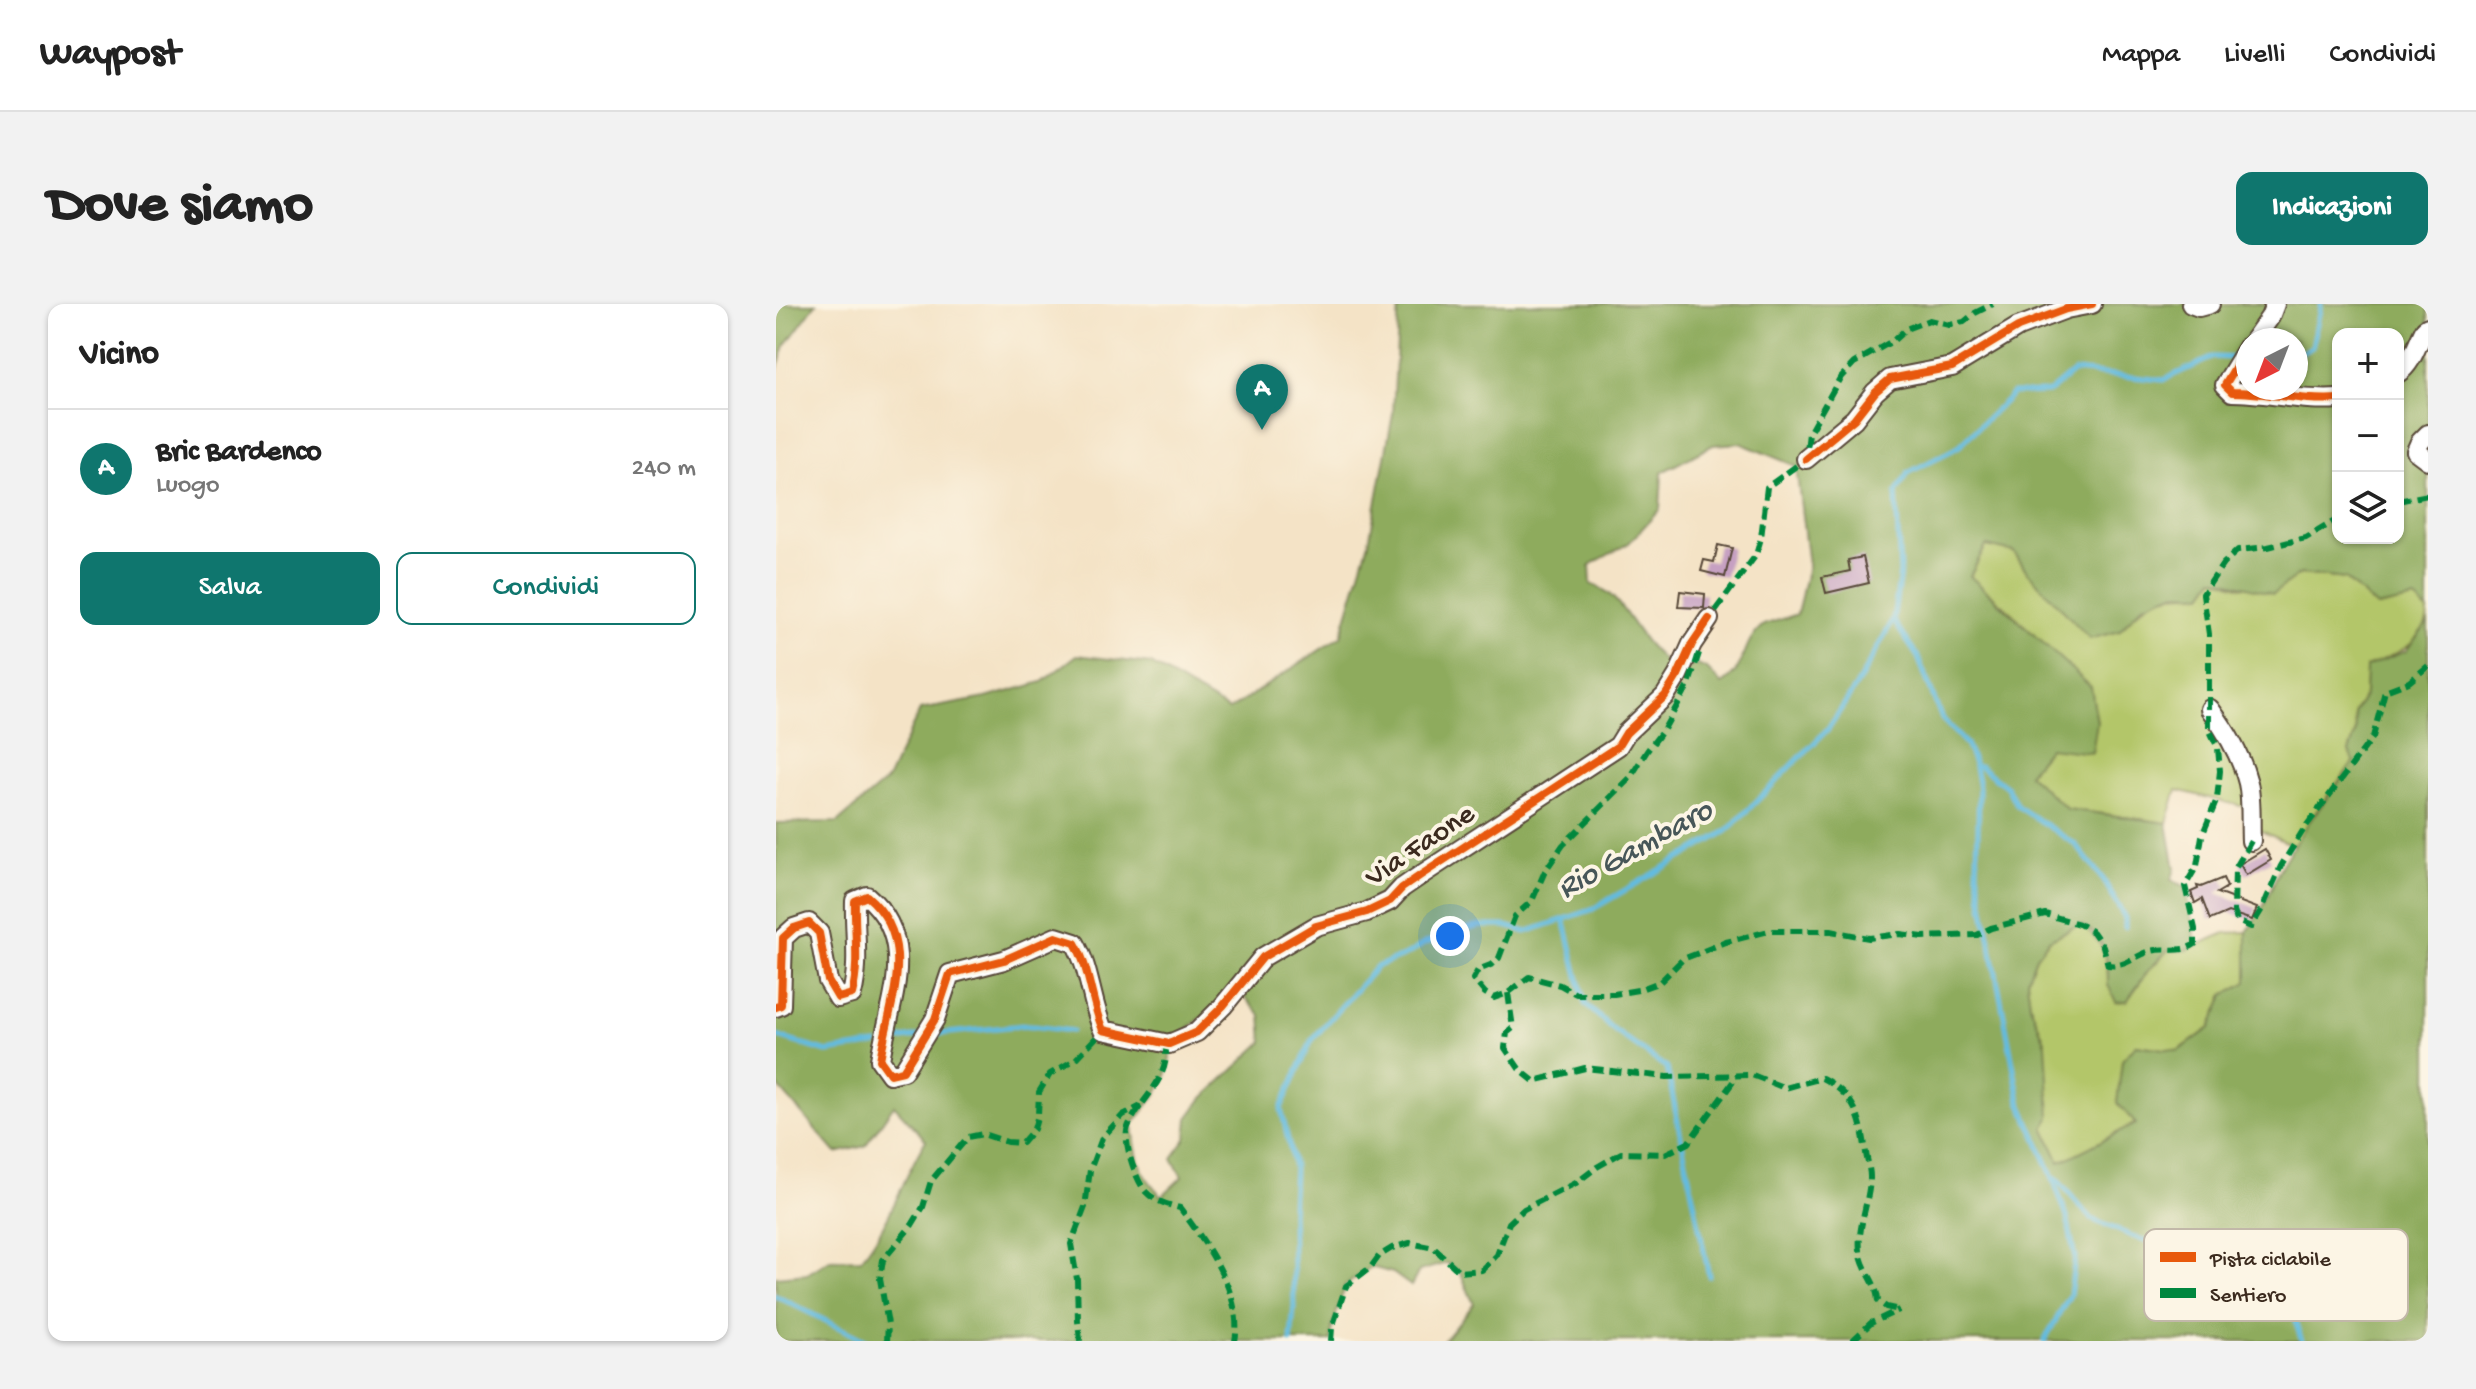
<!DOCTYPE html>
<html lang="it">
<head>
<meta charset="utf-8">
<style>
  :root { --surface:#fff; --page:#f2f2f2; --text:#222; --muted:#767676; --line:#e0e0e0; --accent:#0f766e }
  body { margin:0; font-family:"Gochi Hand",sans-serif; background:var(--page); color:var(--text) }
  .controls { position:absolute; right:24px; top:24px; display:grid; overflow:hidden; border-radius:16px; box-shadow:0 2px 6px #0004 }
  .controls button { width:72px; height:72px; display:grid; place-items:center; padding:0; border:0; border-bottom:2px solid var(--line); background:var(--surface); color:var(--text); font:40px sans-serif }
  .compass { position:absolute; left:1460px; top:24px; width:72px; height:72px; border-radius:50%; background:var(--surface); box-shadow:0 2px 6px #0004; rotate:222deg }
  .you { position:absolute; left:674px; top:632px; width:28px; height:28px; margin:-20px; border:6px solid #fff; border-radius:50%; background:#1a73e8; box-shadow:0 0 0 12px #1a73e833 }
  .badge { display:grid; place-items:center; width:52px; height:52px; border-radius:50%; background:var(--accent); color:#fff; font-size:26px; font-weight:700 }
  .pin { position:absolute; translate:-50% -66px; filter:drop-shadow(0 2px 4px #0008) }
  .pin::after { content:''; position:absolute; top:42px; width:28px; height:24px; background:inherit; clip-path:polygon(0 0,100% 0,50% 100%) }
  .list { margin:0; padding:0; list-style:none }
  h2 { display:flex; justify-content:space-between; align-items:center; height:104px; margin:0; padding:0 32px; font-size:34px }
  h2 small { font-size:26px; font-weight:400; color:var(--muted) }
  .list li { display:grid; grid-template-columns:52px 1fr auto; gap:24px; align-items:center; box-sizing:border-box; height:120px; padding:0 32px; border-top:2px solid var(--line) }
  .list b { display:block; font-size:30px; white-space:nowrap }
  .list p { margin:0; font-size:26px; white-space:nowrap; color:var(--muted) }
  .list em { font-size:26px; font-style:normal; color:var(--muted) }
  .actions { display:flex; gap:16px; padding:24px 32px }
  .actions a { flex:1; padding:18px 0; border:2px solid var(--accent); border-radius:16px; text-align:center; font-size:28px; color:var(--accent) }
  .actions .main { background:var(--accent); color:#fff }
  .icon { flex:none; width:44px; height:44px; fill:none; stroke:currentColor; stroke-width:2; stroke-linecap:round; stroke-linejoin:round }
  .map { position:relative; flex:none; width:1652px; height:1037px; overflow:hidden; border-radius:16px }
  header { display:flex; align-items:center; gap:48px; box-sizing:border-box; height:112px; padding:0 40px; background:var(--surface); border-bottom:2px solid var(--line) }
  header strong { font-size:38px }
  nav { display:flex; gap:44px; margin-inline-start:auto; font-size:28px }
  .intro { display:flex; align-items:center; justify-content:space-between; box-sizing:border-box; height:192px; padding:0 48px }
  h1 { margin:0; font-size:56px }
  .button { padding:20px 36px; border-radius:16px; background:var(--accent); color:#fff; font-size:28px; font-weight:700 }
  main { display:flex; gap:48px; padding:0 48px }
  aside { flex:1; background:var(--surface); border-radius:16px; box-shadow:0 2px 6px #0004 }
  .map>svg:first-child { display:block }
  .green { fill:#b3c669; stroke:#777844; stroke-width:2 }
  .forest { fill:#8eab5d; stroke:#646a3e; stroke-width:2; fill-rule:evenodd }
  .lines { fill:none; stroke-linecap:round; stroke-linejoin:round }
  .stream { stroke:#62bbe0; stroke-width:5 }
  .building { fill:#c6a0c2 }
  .street-casing { stroke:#574637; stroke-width:22 }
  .street { stroke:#fff; stroke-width:18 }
  .quiet { stroke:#00873e; stroke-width:6; stroke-dasharray:12 6; stroke-linecap:butt }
  .cycleway-casing { stroke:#fcf5e5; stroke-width:13 }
  .cycleway { stroke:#e8590c; stroke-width:8 }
  .labels { text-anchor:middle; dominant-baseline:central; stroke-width:8; stroke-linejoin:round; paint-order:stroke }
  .street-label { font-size:30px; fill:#3b2a1e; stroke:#fcf5e5 }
  .water-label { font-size:32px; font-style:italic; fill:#475658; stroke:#fcf5e5 }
  .key { fill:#fcf5e5; stroke:#c2b8a9; stroke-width:2 }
  .key-label { font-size:22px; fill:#3b2a1e }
</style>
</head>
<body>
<header>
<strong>Waypost</strong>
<nav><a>Mappa</a><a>Livelli</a><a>Condividi</a></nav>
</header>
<div class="intro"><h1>Dove siamo</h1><a class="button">Indicazioni</a></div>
<main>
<aside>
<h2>Vicino<small></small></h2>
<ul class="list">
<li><span class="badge">A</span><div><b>Bric Bardenco</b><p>Luogo</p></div><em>240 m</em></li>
</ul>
<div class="actions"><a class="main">Salva</a><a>Condividi</a></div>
</aside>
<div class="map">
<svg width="1652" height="1037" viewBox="0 0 1652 1037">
  <rect width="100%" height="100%" fill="#fcf5e5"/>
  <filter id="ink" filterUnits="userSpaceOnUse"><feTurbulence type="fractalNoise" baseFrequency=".0125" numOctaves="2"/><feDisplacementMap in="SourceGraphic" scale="16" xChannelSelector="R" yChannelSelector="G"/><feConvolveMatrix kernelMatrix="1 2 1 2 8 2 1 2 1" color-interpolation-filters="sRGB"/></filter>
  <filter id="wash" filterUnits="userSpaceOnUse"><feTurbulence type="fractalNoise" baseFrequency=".006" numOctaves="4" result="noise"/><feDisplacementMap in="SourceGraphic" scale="32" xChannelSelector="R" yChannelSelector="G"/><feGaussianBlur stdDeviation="1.8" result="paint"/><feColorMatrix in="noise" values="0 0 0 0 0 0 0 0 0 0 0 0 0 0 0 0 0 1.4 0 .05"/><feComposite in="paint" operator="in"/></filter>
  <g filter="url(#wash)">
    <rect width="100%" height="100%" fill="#f4e3c6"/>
    <path class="green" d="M1210 241 1238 248 1252 269 1278 295 1343 327C1373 294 1382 289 1427 290L1438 274 1465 283 1524 270 1569 275 1601 303 1639 295 1652 307C1652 340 1616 351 1591 363L1589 390 1579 408 1580 427 1573 448 1578 458C1557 484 1535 511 1519 542L1474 522 1473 504 1401 486 1391 519 1291 505 1252 470 1273 444 1270 343 1230 303 1194 273Z
      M1303 620C1327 635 1332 654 1332 681L1351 696 1372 667 1391 647 1411 646 1449 629 1471 628V678L1448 691 1434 724 1402 747 1361 741 1360 819 1284 859 1268 824 1270 740 1254 701 1251 676 1260 653 1273 636Z"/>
    <path class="forest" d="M0 0H40L9 42 0 68Z
      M623 0H1652V307L1639 295 1601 303 1569 275 1524 270 1497 290 1438 274 1427 290 1398 289 1367 301 1343 327 1314 335 1252 269 1238 248 1210 242 1194 272 1315 383 1321 418 1316 449 1273 444 1252 470 1291 505 1391 519 1399 565 1395 576 1409 582 1419 625V640L1411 646 1391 647 1372 667 1351 697 1340 698 1332 681V661L1327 642 1317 628 1304 620 1273 636 1260 653 1251 676 1254 701 1270 740 1274 814 1268 824 1284 858 1360 820 1341 799 1346 756 1360 741 1402 747 1434 724 1448 691 1471 678V628L1486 605 1505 562 1528 525 1578 458 1573 448 1580 427 1579 408 1589 390 1590 363 1630 347 1652 318V1037H667L698 1000 684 968 671 959 643 967 635 982 617 969 595 963 569 982 556 1024 555 1037H0V973L31 970 54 956 85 955C114 921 126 875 150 836L118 801 89 842 60 849 0 780V519L62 518 111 476 144 406 210 394 266 378 301 351 375 360 453 406 565 332 593 238 617 110ZM1562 30H1622V234H1562ZM1472 36H1520V84H1472ZM964 139 1020 162 1032 262 1021 310C1013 314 991 318 985 323 965 340 971 365 946 380L931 365 919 360 902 371C892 360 880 350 871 339 853 318 842 288 815 280L814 261 853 239 884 205 886 168 937 141ZM461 685 485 711 487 738 427 794 412 814 410 835 396 854 406 873 386 892C362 868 360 852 357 820 377 794 399 774 393 740Z"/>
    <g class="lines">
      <path class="stream" d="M1520 52 1536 43 1545 0
        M1117 316 1142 353 1166 415 1190 440 1199 462 1203 484 1201 568 1244 797 1275 869 1291 913 1299 954 1294 991 1268 1037
        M1199 462H1204L1231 483 1241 502 1299 540 1327 575 1349 614V623
        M788 615 809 700 839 727 891 764 933 972
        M154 731 249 721 296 727
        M0 732 51 748 101 740
        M111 738 144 732
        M1280 874 1315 915 1366 936 1413 942 1471 972 1516 1008 1526 1037
        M0 992 90 1037
        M515 1037 518 1002 516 909 518 863 505 804 536 736 600 663 632 650 649 639 702 622H730L750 628 815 606 951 527 1052 425 1082 379 1117 316 1124 269 1120 189 1132 169 1182 143 1237 89 1273 88 1298 67 1387 76 1437 53 1460 54"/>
    </g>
    <g id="blocks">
      <path class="building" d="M942 241 956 244 949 273 925 267 928 256 938 258Z
        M1087 253 1093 279 1050 289 1046 273 1074 267 1072 256Z
        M904 287 929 290 928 304 902 303Z
        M1489 545 1495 556 1470 571 1464 560Z
        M1447 574 1451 583 1441 589 1481 604 1476 616 1452 608 1434 616 1426 595 1419 599 1415 588 1422 585 1421 582 1425 583Z"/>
    </g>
  </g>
  <g filter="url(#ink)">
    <use href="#blocks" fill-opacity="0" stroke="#574637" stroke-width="2"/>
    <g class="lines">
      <defs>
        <path id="street" d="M1415 0 1423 3 1434 0
          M1478 36 1494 13 1499 0
          M1472 43 1449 81 1456 88C1492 88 1526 98 1562 95
          M1622 69C1636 60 1641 40 1649 25L1652 23
          M1652 130 1644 138 1640 147 1652 156
          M1030 155 1078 115 1099 88 1114 75 1176 63 1242 23 1290 5 1316 0
          M1434 405C1451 428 1465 451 1472 479 1476 497 1474 518 1475 537
          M0 703 5 701 7 634 18 624 33 619 43 629 52 677 62 694 76 690C84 659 78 629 79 597L91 592C144 637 113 698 104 756L114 770 127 767 159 715 174 670 228 656 280 633 299 639C314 665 315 698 327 726L393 740 421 728 447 702 487 653 540 622 591 608 614 597 626 584 645 571 842 442 850 429 889 392 902 371 916 340 933 315"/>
      </defs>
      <use href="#street" class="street-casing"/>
      <use href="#street" class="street"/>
      <path class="quiet" d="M1622 197 1652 191
        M931 322 933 315 980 251 985 234 991 183 1030 155 1033 129 1064 74 1078 59 1118 36 1130 25 1153 16 1173 21 1188 18 1199 9 1217 0
        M923 349 913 380 888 425 871 447 854 474 787 541 769 567 756 597 739 612 723 654 717 660 702 666 697 675 709 689 718 694 732 689 753 673 784 681 800 690H838L862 686 884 678 907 655 925 648 950 638 993 627H1055L1093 634 1124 630 1147 633 1201 631 1215 624 1269 610 1303 620 1317 628 1327 642 1332 661C1350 664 1359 651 1375 647 1390 643 1405 650 1419 640V625L1409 582 1421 562 1426 532 1441 495 1444 467 1442 444 1433 425V330L1427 290 1447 260 1462 246 1492 243 1530 234 1562 215
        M1475 537 1459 565 1458 607 1461 617 1475 623 1486 605 1505 562 1528 525 1597 433 1609 387 1633 378 1652 362
        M732 689 737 724 731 729 729 744 744 766 758 777 809 764 891 773 976 771 1009 784 1046 774C1079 791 1085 813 1090 849 1091 856 1094 865 1094 873 1094 897 1079 928 1085 952 1089 969 1101 979 1102 997L1110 1003 1123 1006
        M389 739C396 775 365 793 352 823 346 836 360 877 370 888 378 897 393 901 404 904 430 939 468 992 459 1037
        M111 1037 112 1020 104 975 107 956 136 921 147 903 155 877 192 833 207 830 231 838 246 839 258 825 262 811 263 788 274 770 300 755 327 726
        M304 1037 302 1017 301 975 295 940 309 903 314 866 326 834 347 811 365 802
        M555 1037 556 1024 570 982 595 963 603 952 616 944 634 939 658 944 684 968 706 966 721 951 733 919 748 905 800 879 821 863 845 849 889 850 912 839 962 771
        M1076 1037 1095 1019 1123 1006"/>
      <defs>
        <path id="cycleway" d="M1472 43 1449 81 1456 88C1492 88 1526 98 1562 95
          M1030 155 1078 115 1099 88 1114 75 1176 63 1242 23 1290 5 1316 0
          M0 703 5 701 7 634 18 624 33 619 43 629 52 677 62 694 76 690C84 659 78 629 79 597L91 592C144 637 113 698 104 756L114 770 127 767 159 715 174 670 228 656 280 633 299 639C314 665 315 698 327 726L393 740 421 728 447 702 487 653 540 622 591 608 614 597 626 584 645 571 842 442 850 429 889 392 902 371 916 340 933 315"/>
      </defs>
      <use href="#cycleway" class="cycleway-casing"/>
      <use href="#cycleway" class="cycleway"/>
    </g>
  </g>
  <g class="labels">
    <g class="street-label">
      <text transform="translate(645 543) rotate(-34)">Via Faone</text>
    </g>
    <g class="water-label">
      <text transform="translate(860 547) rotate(-29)">Rio Gambaro</text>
    </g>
  </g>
  <rect x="1368" y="925" width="264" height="92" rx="12" class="key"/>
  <rect x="1384" y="948" width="36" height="10" fill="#e8590c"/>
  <rect x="1384" y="984" width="36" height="10" fill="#00873e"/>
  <g class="key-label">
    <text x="1434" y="961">Pista ciclabile</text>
    <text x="1434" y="997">Sentiero</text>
  </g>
</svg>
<div class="controls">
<button>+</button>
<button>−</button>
<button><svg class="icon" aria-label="layers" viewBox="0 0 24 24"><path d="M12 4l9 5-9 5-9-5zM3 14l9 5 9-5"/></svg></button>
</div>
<svg class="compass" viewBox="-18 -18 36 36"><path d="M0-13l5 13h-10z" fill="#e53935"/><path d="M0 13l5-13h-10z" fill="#767676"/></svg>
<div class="you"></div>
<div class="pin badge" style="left:486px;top:126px">A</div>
</div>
</main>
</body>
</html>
